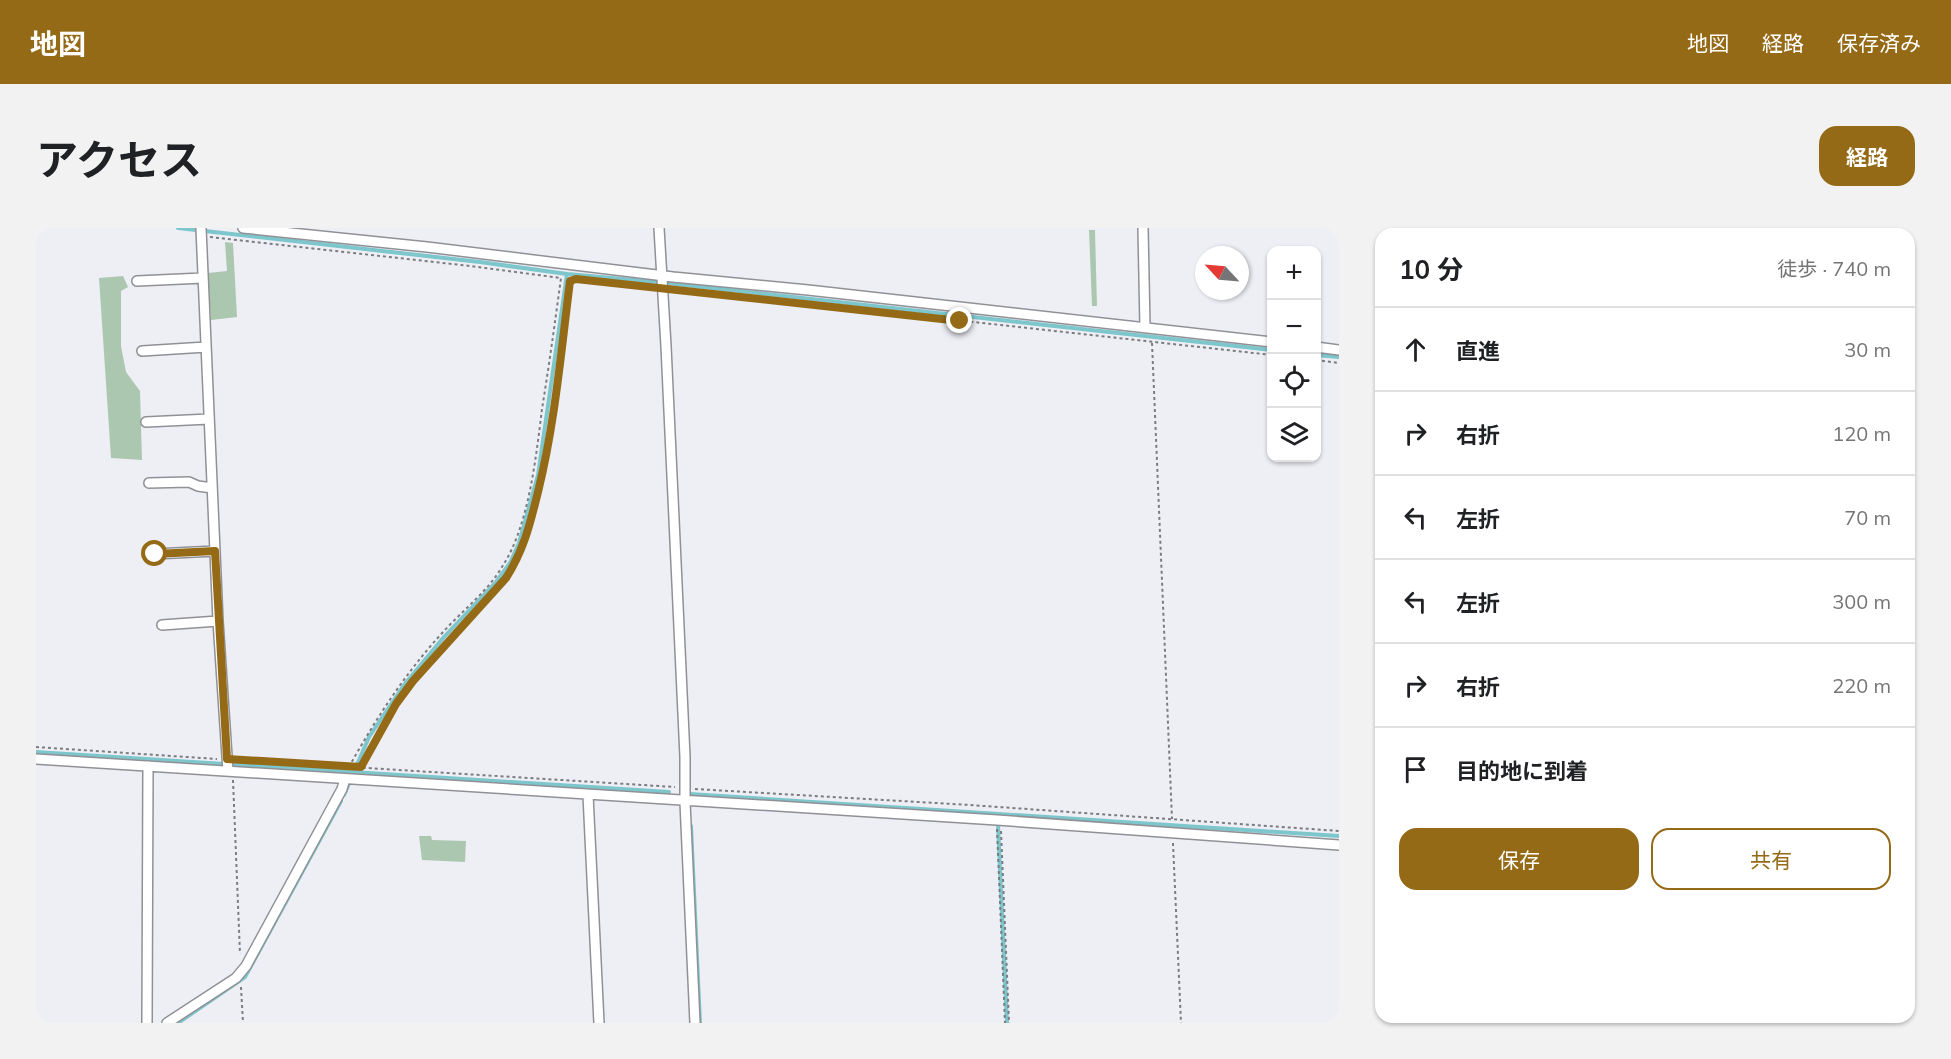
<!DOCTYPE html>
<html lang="ja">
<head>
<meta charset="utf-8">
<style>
  :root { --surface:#fff; --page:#f2f2f2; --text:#202124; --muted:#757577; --line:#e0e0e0; --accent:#956a16 }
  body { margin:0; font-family:Mulish,"Noto Sans JP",sans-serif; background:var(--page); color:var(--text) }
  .controls { position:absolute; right:18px; top:18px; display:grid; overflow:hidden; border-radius:12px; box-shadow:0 2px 4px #0004 }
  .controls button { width:54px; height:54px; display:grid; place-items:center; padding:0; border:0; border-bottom:2px solid var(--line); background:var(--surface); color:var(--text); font:30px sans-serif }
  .compass { position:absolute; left:1159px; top:18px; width:54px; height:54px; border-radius:50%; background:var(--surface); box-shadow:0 2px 4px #0004; rotate:296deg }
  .stop { position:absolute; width:18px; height:18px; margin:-14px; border:4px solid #956a16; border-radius:50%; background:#fff }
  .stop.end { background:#956a16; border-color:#fff; box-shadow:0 2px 6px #0008 }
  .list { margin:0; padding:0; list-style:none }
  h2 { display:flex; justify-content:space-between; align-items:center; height:78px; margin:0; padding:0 24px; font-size:26px }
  h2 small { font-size:20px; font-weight:400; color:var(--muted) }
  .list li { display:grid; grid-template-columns:39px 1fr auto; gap:18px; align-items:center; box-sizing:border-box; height:84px; padding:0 24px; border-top:2px solid var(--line) }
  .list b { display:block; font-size:22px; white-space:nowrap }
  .list em { font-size:20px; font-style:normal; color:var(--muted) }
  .actions { display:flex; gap:12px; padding:18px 24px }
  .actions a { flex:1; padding:14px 0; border:2px solid var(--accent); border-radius:18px; text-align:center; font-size:21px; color:var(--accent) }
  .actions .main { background:var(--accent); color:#fff }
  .icon { flex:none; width:33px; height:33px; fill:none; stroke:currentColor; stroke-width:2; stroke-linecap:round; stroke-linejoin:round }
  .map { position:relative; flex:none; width:1303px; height:795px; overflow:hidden; border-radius:18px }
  header { display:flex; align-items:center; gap:36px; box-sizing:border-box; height:84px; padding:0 30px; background:var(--accent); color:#fff }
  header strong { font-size:28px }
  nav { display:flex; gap:33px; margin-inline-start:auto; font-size:21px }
  .intro { display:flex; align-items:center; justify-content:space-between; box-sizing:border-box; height:144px; padding:0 36px }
  h1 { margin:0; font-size:42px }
  .button { padding:15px 27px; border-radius:18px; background:var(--accent); color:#fff; font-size:21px; font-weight:700 }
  main { display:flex; gap:36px; padding:0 36px }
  aside { flex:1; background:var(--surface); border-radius:18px; box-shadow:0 2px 4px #0004 }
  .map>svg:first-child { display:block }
  .green { fill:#acc7b0 }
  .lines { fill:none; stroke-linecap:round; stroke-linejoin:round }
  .stream { stroke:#7dc6cc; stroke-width:4 }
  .street-casing { stroke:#909196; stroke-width:12 }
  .path { stroke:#7b7c80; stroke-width:2; stroke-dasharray:3 3; stroke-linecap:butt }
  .street { stroke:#fff; stroke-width:9 }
  .route { stroke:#956a16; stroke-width:8 }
</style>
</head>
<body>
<header>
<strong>地図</strong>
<nav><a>地図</a><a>経路</a><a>保存済み</a></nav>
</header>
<div class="intro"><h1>アクセス</h1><a class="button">経路</a></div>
<main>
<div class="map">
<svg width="1303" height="795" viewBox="0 0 1303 795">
  <rect width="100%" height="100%" fill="#eeeff5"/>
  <path class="green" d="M1053 2H1059L1061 78H1056Z
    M189 14 197 15 201 89 175 92 172 45 191 43Z
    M87 48 92 59 85 63V118L90 144 104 163 106 232 75 230 63 50Z
    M383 608H395L396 612 430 613 429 634 386 632Z"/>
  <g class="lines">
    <path class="stream" d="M142 0 444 34 531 46 621 54 1236 122
      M1280 127 1303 129
      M0 524 633 564
      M308 567 333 509 368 457 408 409 460 354 474 335 483 315 502 247 531 46
      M654 569V566L1303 608
      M962 597 971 795
      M655 598 664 795
      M142 795 209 749 305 573"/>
    <defs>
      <path id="street" d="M165 0 182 393 192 543
        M207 0 391 19 637 49 772 62 1236 114
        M623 0 630 118 649 529V574L659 795
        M1107 0 1109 99
        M101 53 167 50
        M1280 119 1303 122
        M106 123 170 119
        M110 194 173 191
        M113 255 153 254 162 258 176 260
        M119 326 179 323
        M126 397 182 393
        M0 531 961 592 1303 617
        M552 567 563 795
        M111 795 112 538
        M131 795 200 750 210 738 306 561 309 551"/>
    </defs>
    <use href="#street" class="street-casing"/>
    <path class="path" d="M174 9 434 38 525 50C519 94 513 138 506 181 500 229 493 298 466 339 451 364 427 382 408 403 370 444 341 489 314 537
      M666 64 1236 127
      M1116 115 1136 591
      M1280 132 1303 135
      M0 519 181 531
      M201 532 639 559
      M325 539C362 463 414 411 470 350 488 322 494 296 502 264 519 195 525 124 534 53L540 51 610 57
      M197 552 204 726
      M659 561 934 577 1303 603
      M961 601 969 795
      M965 603 973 795
      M1137 615 1145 795
      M205 759 207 795"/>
    <use href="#street" class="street"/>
  </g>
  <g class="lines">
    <path class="route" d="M119 326 179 323 191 531 325 539 360 476 377 453 470 350C488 322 494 296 502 264 519 195 525 124 534 53L540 51 924 93"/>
  </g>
</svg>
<div class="controls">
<button>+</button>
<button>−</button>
<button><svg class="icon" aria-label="locate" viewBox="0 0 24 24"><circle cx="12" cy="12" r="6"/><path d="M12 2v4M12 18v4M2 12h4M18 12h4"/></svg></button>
<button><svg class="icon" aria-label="layers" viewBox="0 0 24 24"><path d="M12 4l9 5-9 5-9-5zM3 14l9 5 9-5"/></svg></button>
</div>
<svg class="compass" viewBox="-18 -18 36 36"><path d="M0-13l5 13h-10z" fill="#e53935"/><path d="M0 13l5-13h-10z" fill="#757577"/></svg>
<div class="stop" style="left:119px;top:326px"></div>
<div class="stop end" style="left:924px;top:93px"></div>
</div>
<aside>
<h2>10 分<small>徒歩 · 740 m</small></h2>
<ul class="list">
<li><svg class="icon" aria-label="ahead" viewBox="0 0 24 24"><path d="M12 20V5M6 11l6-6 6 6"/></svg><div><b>直進</b></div><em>30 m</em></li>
<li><svg class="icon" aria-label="right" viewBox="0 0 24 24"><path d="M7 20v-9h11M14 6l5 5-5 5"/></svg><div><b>右折</b></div><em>120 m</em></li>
<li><svg class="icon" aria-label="left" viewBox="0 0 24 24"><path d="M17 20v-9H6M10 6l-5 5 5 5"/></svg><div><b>左折</b></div><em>70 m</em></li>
<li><svg class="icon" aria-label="left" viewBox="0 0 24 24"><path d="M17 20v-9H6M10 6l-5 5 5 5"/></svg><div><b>左折</b></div><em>300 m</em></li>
<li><svg class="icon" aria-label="right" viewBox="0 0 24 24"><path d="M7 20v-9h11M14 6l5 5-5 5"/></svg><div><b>右折</b></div><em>220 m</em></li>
<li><svg class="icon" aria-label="arrive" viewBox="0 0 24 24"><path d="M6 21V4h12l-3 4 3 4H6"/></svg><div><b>目的地に到着</b></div></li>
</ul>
<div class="actions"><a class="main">保存</a><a>共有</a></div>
</aside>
</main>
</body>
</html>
